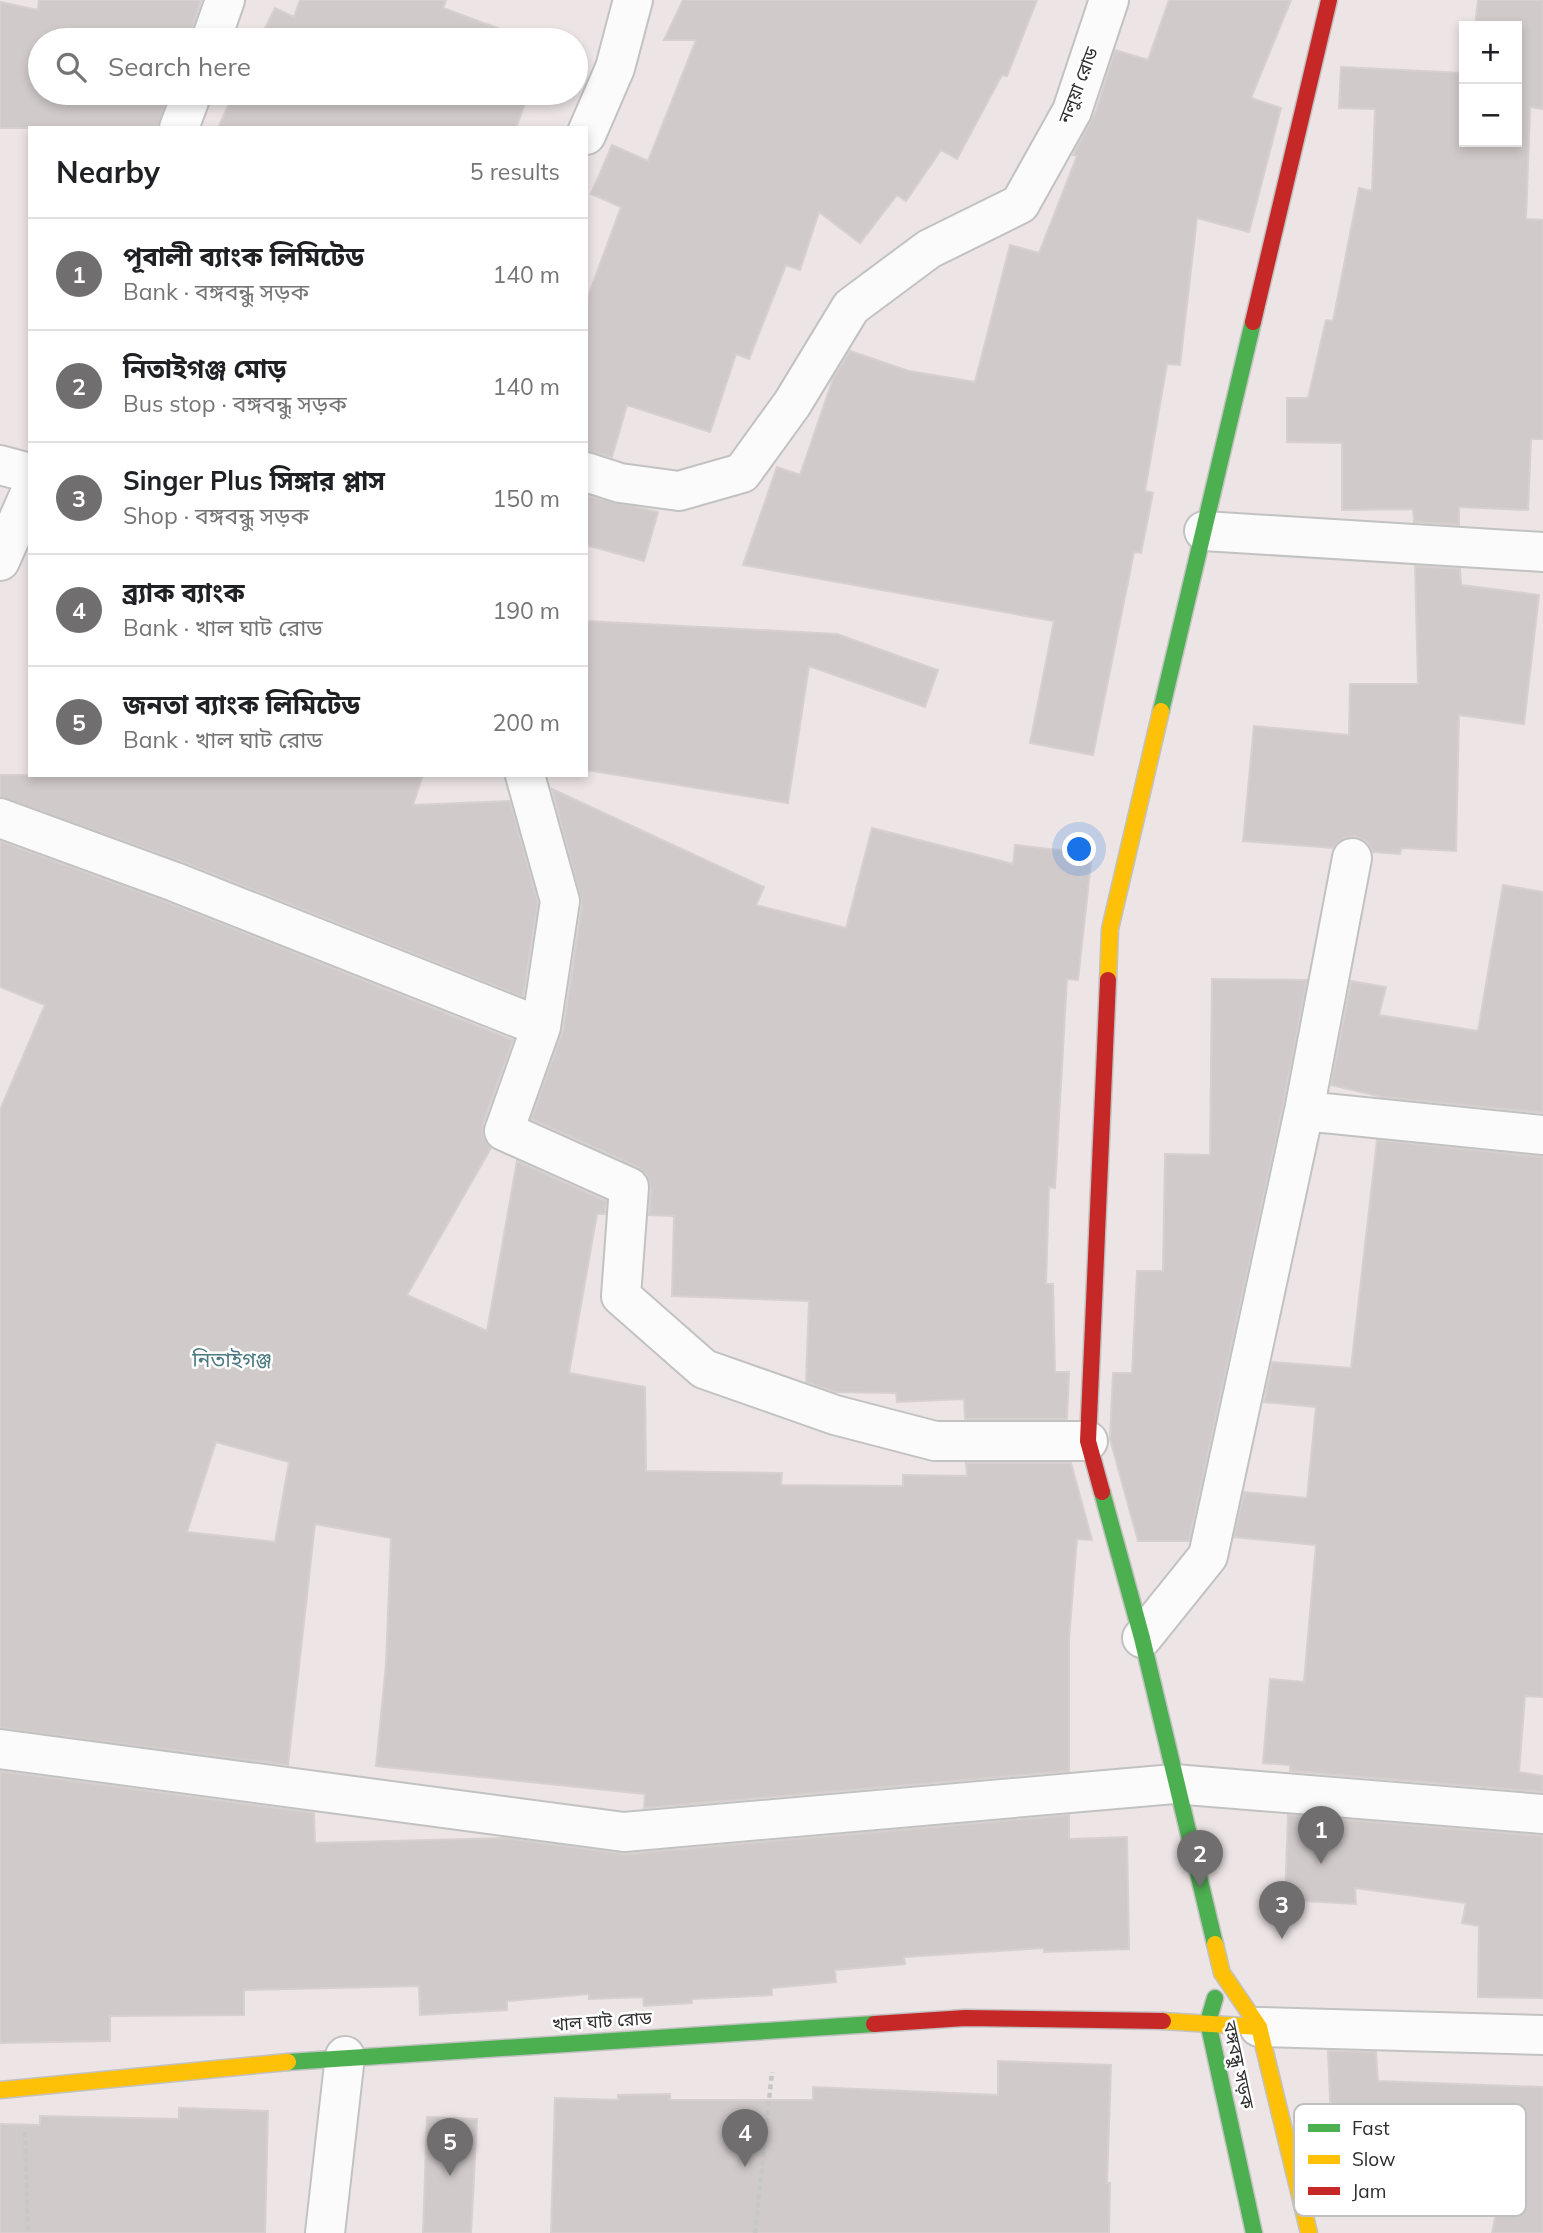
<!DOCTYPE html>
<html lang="en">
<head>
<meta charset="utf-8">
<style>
  :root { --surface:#fff; --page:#f6f6f6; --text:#202124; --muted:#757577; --line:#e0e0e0; --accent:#706e6e }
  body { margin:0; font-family:Mulish,"Noto Sans Bengali",sans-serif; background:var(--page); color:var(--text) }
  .controls { position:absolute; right:21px; top:21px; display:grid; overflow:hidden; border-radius:0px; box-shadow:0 4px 10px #0003 }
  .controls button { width:63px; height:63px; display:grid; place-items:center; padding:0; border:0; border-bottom:2px solid var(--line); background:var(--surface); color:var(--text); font:35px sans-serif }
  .you { position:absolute; left:1080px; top:850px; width:24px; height:24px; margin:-18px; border:5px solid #fff; border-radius:50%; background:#1a73e8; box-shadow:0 0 0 10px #1a73e833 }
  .badge { display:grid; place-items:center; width:46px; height:46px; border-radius:50%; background:var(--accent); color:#fff; font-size:23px; font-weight:700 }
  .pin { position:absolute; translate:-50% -58px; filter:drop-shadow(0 2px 4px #0008) }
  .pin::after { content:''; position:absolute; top:37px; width:24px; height:21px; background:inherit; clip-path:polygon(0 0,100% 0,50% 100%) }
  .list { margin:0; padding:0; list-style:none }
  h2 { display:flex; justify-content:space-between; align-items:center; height:91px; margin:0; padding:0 28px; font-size:30px }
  h2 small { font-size:23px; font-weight:400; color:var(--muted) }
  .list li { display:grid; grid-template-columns:46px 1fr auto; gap:21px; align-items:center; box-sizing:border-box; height:112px; padding:0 28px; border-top:2px solid var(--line) }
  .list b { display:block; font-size:26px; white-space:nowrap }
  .list p { margin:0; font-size:23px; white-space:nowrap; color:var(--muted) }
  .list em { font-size:23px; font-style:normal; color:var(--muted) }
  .icon { flex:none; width:38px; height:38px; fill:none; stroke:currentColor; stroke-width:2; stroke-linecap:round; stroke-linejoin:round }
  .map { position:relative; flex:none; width:1543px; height:2233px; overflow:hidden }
  .search { position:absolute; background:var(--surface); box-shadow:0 4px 10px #0003; left:28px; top:28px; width:560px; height:77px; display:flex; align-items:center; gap:18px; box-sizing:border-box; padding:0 24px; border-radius:38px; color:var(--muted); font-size:26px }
  .panel { position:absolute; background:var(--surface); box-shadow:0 4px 10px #0003; left:28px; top:126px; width:560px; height:651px; border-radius:0px }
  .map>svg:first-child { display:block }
  .building { fill:#d1cacb; stroke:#d7d0d0; stroke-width:2; fill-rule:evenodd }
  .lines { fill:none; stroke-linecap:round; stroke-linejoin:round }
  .street-casing { stroke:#c2c2c2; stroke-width:42 }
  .fast-casing { stroke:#c2c2c2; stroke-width:19 }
  .slow-casing { stroke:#c2c2c2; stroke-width:19 }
  .jam-casing { stroke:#c2c2c2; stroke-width:19 }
  .path { stroke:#c8c7c7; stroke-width:4.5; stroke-dasharray:5 3.5; stroke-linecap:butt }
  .street { stroke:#fcfbfb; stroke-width:38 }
  .fast { stroke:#4caf50; stroke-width:16 }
  .slow { stroke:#ffc107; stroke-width:16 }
  .jam { stroke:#c62828; stroke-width:16 }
  .labels { text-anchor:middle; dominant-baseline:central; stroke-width:5; stroke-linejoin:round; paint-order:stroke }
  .street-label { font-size:18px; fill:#2e2e2e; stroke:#fff }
  .quarter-label { font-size:21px; fill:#4b7a81; stroke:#fff }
  .key { fill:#fff; stroke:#c0c0c0; stroke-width:2 }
  .key-label { font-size:19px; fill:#2e2e2e }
</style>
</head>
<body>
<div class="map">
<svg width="1543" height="2233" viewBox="0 0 1543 2233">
  <rect width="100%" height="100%" fill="#ece4e5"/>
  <path class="building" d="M39 0H201L189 40H40V93H169L158 128H0V2L38 10Z
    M300 0H446L443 8 530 40H259L275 8 294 17Z
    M683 0H1037L1007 76 1002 75 957 159 941 150 906 201 897 195 860 243 819 212 800 270 786 265 749 359 736 354 710 432 627 405 612 457 586 451V302L621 207 591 194 612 145 648 161 696 40H664Z
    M1169 0H1291L1251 98 1281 108 1249 232 1197 218 1180 365 1167 364 1145 491 1153 493 1141 553 1134 552 1093 755 1030 743 1054 621 743 565 777 467 800 475 833 379 850 351 909 371 975 382 1010 245 1039 253 1077 156 1073 155 1075 151 1096 111 1115 50 1148 60Z
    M1478 0H1543V109L1530 107 1526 219 1543 220V439H1531L1528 510 1459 507V525L1414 522 1413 509 1342 510V443L1287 442V398H1308L1326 320 1333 321 1359 188 1372 191 1375 109 1339 108 1341 67 1464 73V142H1517V26H1475Z
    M234 93H529L516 128H218Z
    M586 495 658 512 644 561 586 545Z
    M1415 566 1460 569 1461 585 1539 595 1524 724 1459 715 1456 851 1401 848 1400 854 1373 852 1367 842 1355 836 1344 838 1333 848 1243 841 1254 726 1349 735 1350 684H1418Z
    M586 621 837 634 938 670 925 707 809 666 788 803 586 770Z
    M0 775H423L413 805 510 801 538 902 523 997 183 862 0 797Z
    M552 789 764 887 756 905 846 928 872 828 1013 864 1015 845 1092 854 1078 980 1067 979 1055 1188 1049 1187 1046 1284H1053L1055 1372H1069L1067 1419H965L964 1399 897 1402 896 1393 835 1392 806 1382 809 1301 672 1296 674 1216 649 1215 651 1189 647 1175 638 1167 531 1119 563 1030 582 904Z
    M0 841 167 902 513 1040 483 1124V1135L491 1148 407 1295 487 1331 517 1161 606 1201 605 1214H597L569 1373 645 1387 646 1471 782 1473 781 1485 903 1486V1475L967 1476 966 1463H1071L1092 1540 1077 1539 1069 1639V1771L644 1808 645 1794 376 1766 386 1664 391 1538 315 1524 288 1765 0 1728V1110L45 1005 0 987ZM216 1442 289 1462 275 1542 187 1532Z
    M1503 885 1543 892V1113L1382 1097 1331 1085 1351 981 1386 987 1379 1015 1478 1031Z
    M1212 979 1307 980 1282 1111 1189 1541H1138L1110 1439 1113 1373H1132L1137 1271H1163L1165 1154 1210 1155Z
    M1377 1140 1543 1157V1697L1525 1696 1519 1772 1543 1776V1792L1290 1771V1765L1263 1763 1270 1679 1304 1682 1316 1545 1234 1537 1244 1492 1307 1498 1316 1407 1264 1402 1272 1362 1351 1368Z
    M0 1771 314 1813 315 1843 505 1838 626 1854 1069 1815V1839L1127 1837 1129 1949 1044 1952V1948L904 1957 905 1964 835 1970 836 1982 772 1988V1995L692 1999V2003L644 2006 643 1997 589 1999V1994L507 2001V2010L420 2015 419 1986 244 1990V2015L110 2016V2041L0 2043Z
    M1288 1815 1543 1836V1998L1478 1997 1479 1926 1462 1923 1466 1903 1355 1888 1356 1904 1285 1900Z
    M1328 2051 1376 2052 1378 2081 1543 2087V2233H1492L1500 2192 1456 2193 1455 2124H1445V2120L1331 2123Z
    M998 2061 1111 2065 1107 2183H1110L1109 2233H551L555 2098 618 2100V2095L670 2094V2100H813V2087L998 2095Z
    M179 2108 268 2111 265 2233H0V2124L40 2125V2116L179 2119Z
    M427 2117 477 2119 471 2233H423Z"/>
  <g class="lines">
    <defs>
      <path id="street" d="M211 40 225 0
        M179 128 192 93
        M586 135 615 68 633 0
        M0 465 30 473
        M586 472 620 483 679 491 742 473 792 404 851 307 929 249 1020 204 1072 111 1109 0
        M1204 531 1543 552
        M0 561 30 493
        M525 775 560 901 541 1027
        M0 818 175 882 541 1027 504 1131 629 1187 621 1296 704 1369 835 1415 935 1441H1088
        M1304 1111 1543 1135
        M1142 1638 1208 1556 1304 1111 1352 858
        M0 1749 624 1832 1174 1784 1543 1814
        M1259 2027 1543 2035
        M325 2233 345 2056"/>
      <path id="fast" d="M1161 711 1253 322
        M1102 1492 1142 1638 1215 1944
        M1215 1998 1208 2022 1254 2233
        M288 2062 874 2024"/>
      <path id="slow" d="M1108 980 1110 929 1161 711
        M1215 1944 1222 1973 1259 2027 1309 2233
        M1163 2021 1259 2027
        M0 2090 288 2062"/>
      <path id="jam" d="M1253 322 1329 0
        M1102 1492 1088 1441 1108 980
        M874 2024 965 2018 1163 2021"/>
    </defs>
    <use href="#street" class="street-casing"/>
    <use href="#fast" class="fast-casing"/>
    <use href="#slow" class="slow-casing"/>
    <use href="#jam" class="jam-casing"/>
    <path class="path" d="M25 2132 28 2233
      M755 2233 772 2072"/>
    <use href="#street" class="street"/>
    <use href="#fast" class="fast"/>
    <use href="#slow" class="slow"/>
    <use href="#jam" class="jam"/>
  </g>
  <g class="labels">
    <g class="street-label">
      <text transform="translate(1078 85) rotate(-69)">নলুয়া রোড</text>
      <text transform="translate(602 2021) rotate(-4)">খাল ঘাট রোড</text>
      <text transform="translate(1239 2065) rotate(78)">বঙ্গবন্ধু সড়ক</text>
    </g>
    <g class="quarter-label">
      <text x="232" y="1359">নিতাইগঞ্জ</text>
    </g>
  </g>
  <rect x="1294" y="2104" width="232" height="112" rx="10" class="key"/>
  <rect x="1308" y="2124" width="32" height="8" fill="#4caf50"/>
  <rect x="1308" y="2155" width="32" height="9" fill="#ffc107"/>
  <rect x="1308" y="2187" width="32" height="8" fill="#c62828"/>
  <g class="key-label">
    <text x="1352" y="2135">Fast</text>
    <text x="1352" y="2166">Slow</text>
    <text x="1352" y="2198">Jam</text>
  </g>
</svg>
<div class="controls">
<button>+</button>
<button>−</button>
</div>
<div class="you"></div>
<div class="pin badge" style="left:1321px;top:1864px">1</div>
<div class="pin badge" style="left:1200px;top:1888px">2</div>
<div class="pin badge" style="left:1282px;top:1939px">3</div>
<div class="pin badge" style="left:745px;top:2167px">4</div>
<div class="pin badge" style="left:450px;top:2176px">5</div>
<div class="search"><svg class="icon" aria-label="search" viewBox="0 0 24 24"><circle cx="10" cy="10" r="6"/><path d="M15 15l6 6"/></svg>Search here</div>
<section class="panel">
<h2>Nearby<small>5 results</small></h2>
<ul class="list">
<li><span class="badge">1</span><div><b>পূবালী ব্যাংক লিমিটেড</b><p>Bank · বঙ্গবন্ধু সড়ক</p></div><em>140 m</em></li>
<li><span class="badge">2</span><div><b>নিতাইগঞ্জ মোড়</b><p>Bus stop · বঙ্গবন্ধু সড়ক</p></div><em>140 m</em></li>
<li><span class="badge">3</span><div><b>Singer Plus সিঙ্গার প্লাস</b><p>Shop · বঙ্গবন্ধু সড়ক</p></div><em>150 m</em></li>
<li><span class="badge">4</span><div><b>ব্র্যাক ব্যাংক</b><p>Bank · খাল ঘাট রোড</p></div><em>190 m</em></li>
<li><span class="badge">5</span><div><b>জনতা ব্যাংক লিমিটেড</b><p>Bank · খাল ঘাট রোড</p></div><em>200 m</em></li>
</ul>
</section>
</div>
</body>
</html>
